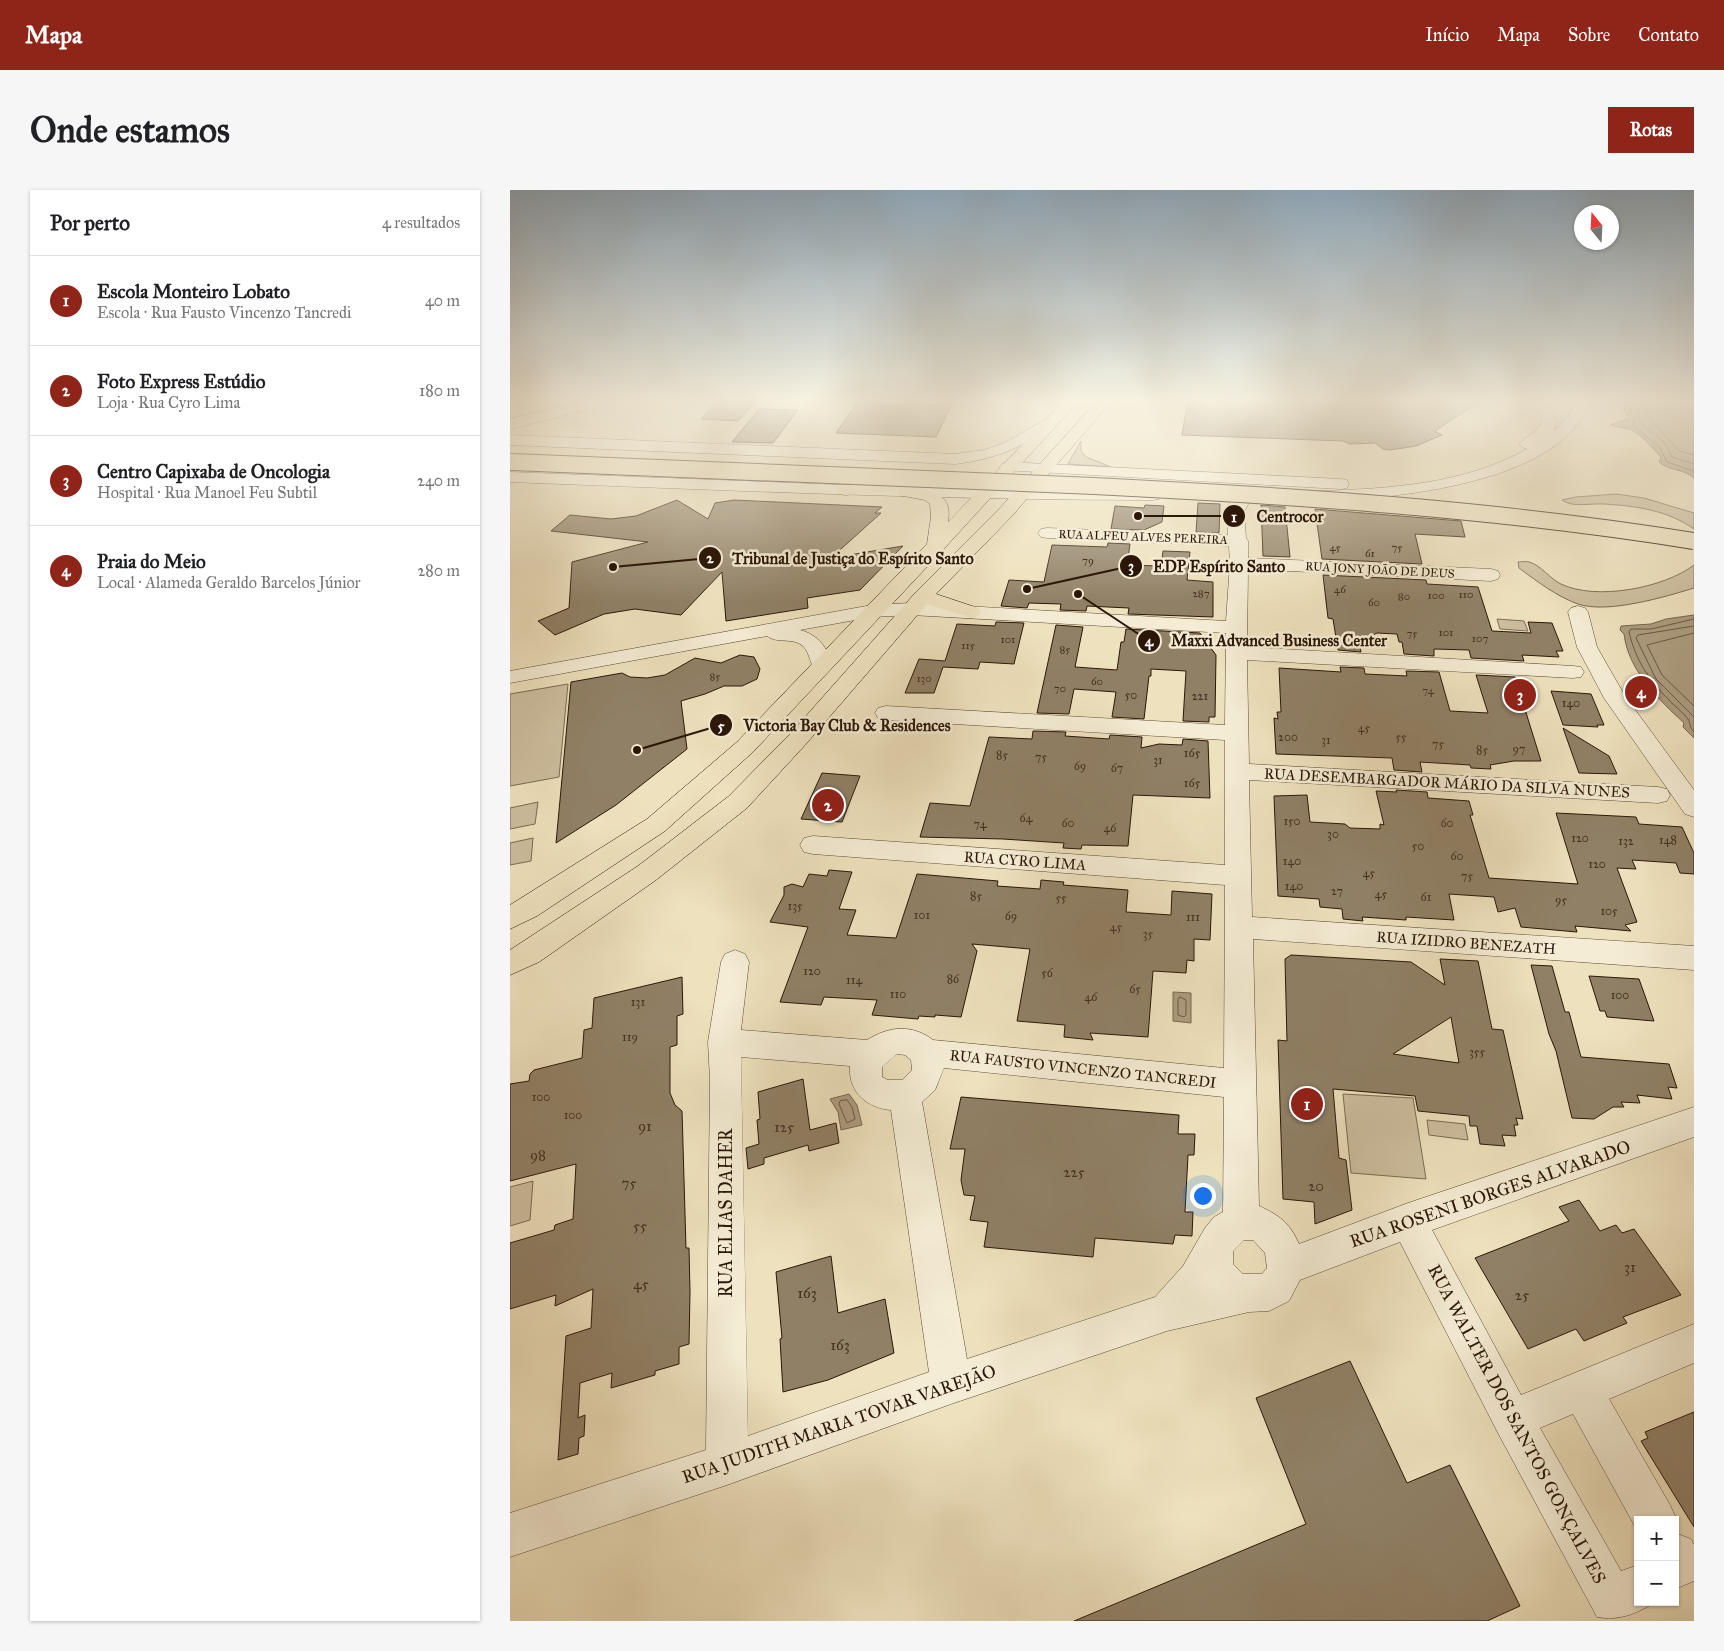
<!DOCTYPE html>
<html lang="pt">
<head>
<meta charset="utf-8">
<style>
  :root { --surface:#fff; --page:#f6f6f6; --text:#202124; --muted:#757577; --line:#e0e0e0; --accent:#8f2418 }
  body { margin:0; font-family:"IM FELL Great Primer",serif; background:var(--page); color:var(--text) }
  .controls { position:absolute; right:15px; bottom:15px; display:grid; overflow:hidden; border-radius:0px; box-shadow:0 1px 4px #0004 }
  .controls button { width:45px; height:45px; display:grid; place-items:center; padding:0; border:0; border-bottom:1px solid var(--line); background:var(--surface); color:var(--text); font:25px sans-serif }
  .compass { position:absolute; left:1064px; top:15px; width:45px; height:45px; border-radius:50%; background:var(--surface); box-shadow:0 1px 4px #0004; rotate:342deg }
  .you { position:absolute; left:692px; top:1005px; width:18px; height:18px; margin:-12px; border:4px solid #fff; border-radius:50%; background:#1a73e8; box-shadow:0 0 0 8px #1a73e833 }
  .badge { display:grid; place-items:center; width:32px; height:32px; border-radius:50%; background:var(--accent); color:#fff; font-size:16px; font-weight:700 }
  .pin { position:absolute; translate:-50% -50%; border:2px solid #fff; box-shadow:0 1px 5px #0006 }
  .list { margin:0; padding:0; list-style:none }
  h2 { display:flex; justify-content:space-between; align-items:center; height:65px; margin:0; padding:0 20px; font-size:21px }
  h2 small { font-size:16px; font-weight:400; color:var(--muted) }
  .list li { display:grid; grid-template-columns:32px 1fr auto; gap:15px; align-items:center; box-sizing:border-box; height:90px; padding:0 20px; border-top:1px solid var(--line) }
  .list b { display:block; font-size:19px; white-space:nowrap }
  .list p { margin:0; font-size:16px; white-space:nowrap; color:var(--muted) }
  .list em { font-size:16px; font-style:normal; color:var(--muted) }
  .map { position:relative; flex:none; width:1184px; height:1431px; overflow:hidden; border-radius:0px }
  header { display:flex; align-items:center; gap:30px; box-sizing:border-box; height:70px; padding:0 25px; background:var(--accent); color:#fff }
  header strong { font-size:24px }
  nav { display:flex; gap:28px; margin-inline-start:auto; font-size:18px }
  .intro { display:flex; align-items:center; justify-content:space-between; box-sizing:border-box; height:120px; padding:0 30px }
  h1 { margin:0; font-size:35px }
  .button { padding:12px 22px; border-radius:0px; background:var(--accent); color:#fff; font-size:18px; font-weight:700 }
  main { display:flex; gap:30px; padding:0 30px }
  aside { flex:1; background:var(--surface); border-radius:0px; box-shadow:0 1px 4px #0004 }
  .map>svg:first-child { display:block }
  .green { fill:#cdbe9e; stroke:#7c6a53 }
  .water { fill:#ac9c7f; stroke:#78664f }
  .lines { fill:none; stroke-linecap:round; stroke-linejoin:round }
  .shore { stroke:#6c5944; stroke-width:1 }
  .building { fill:#908066; stroke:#2b1608; fill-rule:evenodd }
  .minor-casing { stroke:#5c4935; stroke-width:1 }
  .major-casing { stroke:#2b1608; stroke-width:1 }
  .minor { fill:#f4ecd4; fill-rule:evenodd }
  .major { fill:#eee1bd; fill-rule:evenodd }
  .major-bridge-casing { stroke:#2b1608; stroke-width:18; stroke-linecap:butt }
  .major-bridge { stroke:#eee1bd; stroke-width:16 }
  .labels { text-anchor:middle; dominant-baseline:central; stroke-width:5; stroke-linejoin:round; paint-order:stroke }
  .far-number-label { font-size:11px; fill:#443020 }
  .far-street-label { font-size:12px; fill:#2b1608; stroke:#f4ecd4 }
  .number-label { font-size:12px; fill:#443020 }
  .street-label { font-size:15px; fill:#2b1608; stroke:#f4ecd4 }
  .near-number-label { font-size:15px; fill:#443020 }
  .near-street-label { font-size:18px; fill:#2b1608; stroke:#f4ecd4 }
  .leader { fill:none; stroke:#2b1608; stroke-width:2 }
  .callout-dot { fill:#2b1608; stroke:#f4ecd4; stroke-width:2 }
  .mark-label { font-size:15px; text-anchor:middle; font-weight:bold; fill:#fff }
  .callout-label { font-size:16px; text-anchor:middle; font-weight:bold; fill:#2b1608; stroke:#f4ecd4; stroke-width:5; stroke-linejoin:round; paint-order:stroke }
</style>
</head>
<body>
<header>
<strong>Mapa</strong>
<nav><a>Início</a><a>Mapa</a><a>Sobre</a><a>Contato</a></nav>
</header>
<div class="intro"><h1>Onde estamos</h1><a class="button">Rotas</a></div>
<main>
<aside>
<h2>Por perto<small>4 resultados</small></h2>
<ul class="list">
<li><span class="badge">1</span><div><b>Escola Monteiro Lobato</b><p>Escola · Rua Fausto Vincenzo Tancredi</p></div><em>40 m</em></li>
<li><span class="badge">2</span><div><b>Foto Express Estúdio</b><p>Loja · Rua Cyro Lima</p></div><em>180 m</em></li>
<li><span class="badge">3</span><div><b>Centro Capixaba de Oncologia</b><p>Hospital · Rua Manoel Feu Subtil</p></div><em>240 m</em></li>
<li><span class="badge">4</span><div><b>Praia do Meio</b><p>Local · Alameda Geraldo Barcelos Júnior</p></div><em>280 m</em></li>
</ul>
</aside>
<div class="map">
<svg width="1184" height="1431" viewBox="0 0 1184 1431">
  <rect width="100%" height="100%" fill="#eee1bd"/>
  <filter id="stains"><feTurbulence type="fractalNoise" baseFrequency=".004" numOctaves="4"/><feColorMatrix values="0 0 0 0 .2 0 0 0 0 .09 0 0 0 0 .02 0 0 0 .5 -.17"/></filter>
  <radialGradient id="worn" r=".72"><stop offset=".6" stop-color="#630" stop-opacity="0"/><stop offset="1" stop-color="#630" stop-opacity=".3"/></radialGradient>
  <path class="green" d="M571 251V261L576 267 601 277 558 274Z
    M1106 304 1134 308 1184 323V339C1157 320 1126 316 1094 314 1082 313 1062 318 1052 310L1066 307Z
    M1008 372C1011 372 1016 371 1019 372 1031 375 1040 389 1051 394 1086 411 1154 398 1184 375V398C1155 407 1097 424 1068 414 1046 406 1028 392 1009 378Z
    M987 429 1014 431 1018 441 990 439Z
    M58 494 49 587 0 596V504Z
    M28 612 25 634 0 639V618Z
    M23 648 21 671 0 675V653Z
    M833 904 903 908 916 989 841 983Z
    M917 930 955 934 958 950 919 945Z
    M23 991 20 1030 0 1036V997Z"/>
  <path class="water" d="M1115 210H1184V288C1174 279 1160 281 1149 272L1151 267C1144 260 1130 243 1121 240 1114 237 1107 238 1101 235L1119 228 1114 221Z
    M1184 425V548L1173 537 1174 533C1149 510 1118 480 1114 444L1110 440 1111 436 1141 434 1156 429Z
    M663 802 681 803V833L663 831Z
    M339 904 347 915 352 935 331 940 328 922 320 909Z"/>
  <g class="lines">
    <path class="shore" d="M1120 210V221L1124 227 1123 235 1150 258 1157 272 1184 281
      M1126 210 1130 232 1155 253 1162 267 1184 274
      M1134 210 1136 219 1143 232 1169 261 1184 265
      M1184 429 1141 439H1121L1119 442C1125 469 1139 490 1158 509 1163 515 1173 522 1178 529 1181 534 1179 537 1184 542
      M1184 436 1128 445 1126 448 1146 489 1184 527
      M1184 443 1137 455 1152 485 1184 516
      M670 807 676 810V825L674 827 668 825V810Z
      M337 910 342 917 345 929 337 933 329 914 330 911Z"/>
  </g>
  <path class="building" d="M208 210H214L245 212 228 231 191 229Z
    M678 210H972L925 241 932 245 906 256 880 260 873 259 865 253 840 254 833 251 672 245Z
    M347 213 368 214 441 216 426 247 326 243Z
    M249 219 288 220 263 253 222 252Z
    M167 310 198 329 205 313 224 310 372 317 365 323H371L321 368 393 356 350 400 297 408 298 418 216 431 212 382 171 425 125 419 94 424 45 445 28 431 59 418 62 372 138 352 41 341 60 325 101 329 126 326Z
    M688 313 710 314 709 343 686 342Z
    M635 315 654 316 652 332 634 340 601 339 605 316 634 318Z
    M751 315 775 317 780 367 753 366Z
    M805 319 951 331 955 347 905 344 912 374 812 369Z
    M598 353 620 354 617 375 651 376 653 361 680 362 677 390 703 392V427L618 424 619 418 577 416 576 421 550 420 551 414 519 413 517 418 491 416 499 390 534 392 542 355 597 357Z
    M813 385 916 390 917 394 968 397 982 441 1021 443 1018 432 1042 433 1053 461H1046L1049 467 1012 465 1014 471 961 468 959 460 924 459V466L894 464 892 452H889L887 444 867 443 849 452 851 462 828 460 823 429 818 428Z
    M486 432 514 433 504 474 470 472 468 479 433 477 424 503H395L409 469 435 471 447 434 485 436Z
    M546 435 573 437 565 477 607 480 611 452H614L616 439 690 443 706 465 705 527H699V532L673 531 676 481 641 479V486H639L634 529 602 527 606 502 564 499 559 524 527 523Z
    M230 465 244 467 250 479 247 489 232 496H214L195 504 171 511 177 559 106 615 46 653 61 492 112 483 120 487 137 488 155 485 185 468 211 473Z
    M830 477 854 478 855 484 897 486 896 481 929 482 940 521 978 523 966 485 1005 487 1031 571H1004L980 575 981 579 961 578 960 575 910 572 912 582 884 580 882 568 766 564 764 528 768 529 767 522H771L769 478 831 482Z
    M1041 501 1081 504 1094 535H1087L1088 537 1053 535Z
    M1053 538 1099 566 1107 584 1069 583Z
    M523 541 556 542 555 546 599 549 600 545 632 547 631 558 649 554 672 555 673 549 698 551 700 608 623 605 618 656 572 655 571 659 553 658 554 653 493 649 410 647 420 613 460 616 479 547 522 549Z
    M312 583 350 586 332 632 291 629Z
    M886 600 917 602 918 608 959 611 963 625H960L979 688 1068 694 1046 623 1126 627 1129 634 1172 637 1184 663V684L1170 683 1166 673 1122 670 1126 679 1107 678 1127 732 1115 735 1121 741 1065 736 1067 742 1011 737 1005 718 988 722 984 707 939 704 944 730 896 727V730L852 727 853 731 833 729 832 719 810 717 809 709 768 706 764 606 797 605 800 632 835 634 840 638 870 639V634L874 635 866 601 887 602Z
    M319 680 342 682 329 719 346 720 337 745 386 748 407 684 488 691 487 696 530 699 531 690 554 692 553 695 618 700 616 722 661 725 662 701 702 704 700 750 684 749V771L677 770 676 783 643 781 638 847 580 843 583 850 554 847 555 835 507 831 520 759 462 754 467 761 451 827 425 825V827L409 826 408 829 362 825 367 810 314 807 311 815 270 812 298 737 260 732 274 705V697L282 694 293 697 299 684 317 686Z
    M781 765 901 772 935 795 930 769 968 771 982 839 993 840 1013 929 1006 928 1008 935H1004L1006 946 992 945 995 956 970 954 967 936H960L959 926 908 921 905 906 823 899 829 968 836 970 842 1020 805 1034 804 1012 773 1009 768 850 777 851 775 769ZM941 827 949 873 883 864Z
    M1021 775 1042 776 1055 822H1059L1071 867 1159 874 1167 898 1158 897 1162 909 1127 905 1130 913 1111 912 1114 917H1103L1084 929 1062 928 1046 861 1039 844Z
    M1079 786 1129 789 1144 831 1097 827 1095 821H1090Z
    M172 787 173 824 167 826V855L160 857V903L165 915 172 921 176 1058H179L180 1102 179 1154 169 1157V1174L145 1181V1185L101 1198 102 1183 70 1193 68 1228 75 1225 74 1246 69 1248 68 1264 48 1270 56 1146 81 1138 83 1099 45 1116 46 1105 0 1119V1053L44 1040 45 1035 63 1029 66 974 0 991V894L19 891 20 884 24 880 72 868 74 840 82 838 84 808Z
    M293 889 300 940 326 933 329 953 299 961 298 955 254 968V974L238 979 236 958 249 954 247 930 250 929 248 902Z
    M451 907 669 925 668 944H685L684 965H678L675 1022H683L682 1046 665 1045 663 1054 585 1048 583 1067 474 1057 478 1032 460 1030 465 1006 454 1005 451 990 455 959H440Z
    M1069 1010 1090 1041 1106 1035 1112 1043 1124 1039 1171 1105 1113 1127 1117 1133 1074 1151 1066 1139 1018 1159 965 1068 1059 1031 1049 1017Z
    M321 1066 328 1123 375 1109 384 1163 318 1190 273 1202 270 1149 272 1148 266 1082Z
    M840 1171 897 1293 940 1275 1010 1416 977 1431H564L796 1334 746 1208Z
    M1184 1222V1337L1131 1251 1138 1248 1135 1242Z"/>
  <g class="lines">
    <defs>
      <path id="minor" d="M80 210H106L104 213 0 239V229Z
        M1019 210H1033L1046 231 1044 241 1059 226 1066 210H1080C1055 294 881 309 809 311L803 310 801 306 803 302 809 301C878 299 956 294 1017 259L1012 257 1009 254C1017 245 1028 243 1032 231Z
        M547 223 552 224 554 227 552 230C516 255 489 269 445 274L0 255V245L445 264 474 260 494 253Z
        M498 272 831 289 837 290 839 294 837 298 831 299 492 280 490 277 492 274Z
        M0 282 335 295 643 300 649 301 651 305 649 309 643 310C429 310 214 300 0 292Z
        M749 300 755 301 757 305 755 309 740 311 734 322 736 348 738 351V368L981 379 988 381 990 385 988 389 981 391 738 379 737 457 1063 476 1071 477 1074 482 1071 487 1063 488 737 470 739 574 1148 597 1157 599 1160 605 1157 611 1148 613 739 590 742 727 1184 756V780L743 749 749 1016C769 1025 780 1033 789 1054L898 1013 1184 917V947L922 1040 1011 1205 1184 1134V1173L1099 1209 1160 1315 1167 1330 1165 1334V1330H1128V1342L1063 1224 1030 1238 1111 1381 1128 1375V1412L1144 1413C1125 1424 1109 1431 1087 1427L988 1243 890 1052 790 1090 779 1111 759 1121 739 1122 657 1141 441 1214 217 1295 0 1367V1323L196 1260 200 889 198 852 211 772 215 764 225 760 235 764 239 772 231 840 357 850C379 836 402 834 423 850L714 878 715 695 303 664 294 662 290 655 294 648 303 646 715 675V550L376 530 368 528 365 523 368 518 376 516 715 535 716 443 401 425 362 427 290 440C309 445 316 457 323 474L320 479 312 480 304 479C300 472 299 462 293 456 283 447 267 454 257 446L0 493V481L362 415 401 413 716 431 720 373 719 356 537 348 531 347 528 343 531 339 537 338 718 345C716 314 715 305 749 300ZM387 864 395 865 401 870 402 880 392 890H378L372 887V877ZM231 867 340 876C338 902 357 918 381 920L419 1182 238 1246ZM434 878 714 907 713 1022 704 1027 695 1038 673 1076 645 1107 457 1169 412 912 425 900ZM734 1050H743L755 1063 757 1078 752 1084H733L723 1074V1061Z
        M1068 416 1075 418 1078 422 1087 457 1115 506 1184 600V627L1175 624 1094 508 1067 457 1058 422 1061 418Z
        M1165 1343 1181 1349 1184 1355V1391L1165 1399Z"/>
      <path id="major" d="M555 210H570L431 362 243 562 155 641 27 726 0 739V715L137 629 227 552 417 354 421 327 420 314 415 310 388 305 386 301 335 305 329 304 327 300 329 296 433 287 439 288 441 292 439 296 409 299C430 303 442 308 438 332Z
        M588 210H603L502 326 426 404 468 418 471 422 468 426 461 428 417 414 296 554 237 618 146 690 29 772 0 785V760L128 676 219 606 280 544 406 402 490 318Z"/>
    </defs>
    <use href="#minor" class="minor-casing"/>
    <use href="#major" class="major-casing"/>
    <use href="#minor" class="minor"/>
    <use href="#major" class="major"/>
    <defs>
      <path id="major-bridge" d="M0 272C195 279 390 287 584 296 785 306 985 319 1184 351"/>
    </defs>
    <use href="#major-bridge" class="major-bridge-casing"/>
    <use href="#major-bridge" class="major-bridge"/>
  </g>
  <linearGradient id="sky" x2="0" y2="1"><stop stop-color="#90aabe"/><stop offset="0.51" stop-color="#f7f2e1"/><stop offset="1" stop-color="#f7f2e1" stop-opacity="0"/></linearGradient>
  <rect width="1184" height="411" fill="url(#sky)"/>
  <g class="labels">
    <g class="far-number-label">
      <text x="825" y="357">45</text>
      <text x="887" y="357">75</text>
      <text x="860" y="363">61</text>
      <text x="578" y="370">79</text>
      <text x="830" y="399">46</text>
      <text x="691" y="403">287</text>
      <text x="956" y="404">110</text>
      <text x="926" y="405">100</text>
      <text x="894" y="406">80</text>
      <text x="864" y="412">60</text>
      <text x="936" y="442">101</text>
      <text x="902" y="443">75</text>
      <text x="970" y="448">107</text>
      <text x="498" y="449">101</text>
      <text x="458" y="455">115</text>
      <text x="555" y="459">85</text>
      <text x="205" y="486">85</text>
      <text x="414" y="488">130</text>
      <text x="587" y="491">60</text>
      <text x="550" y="498">70</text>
      <text x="918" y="500">74</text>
    </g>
    <g class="far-street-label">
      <text transform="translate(633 347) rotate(2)">RUA ALFEU ALVES PEREIRA</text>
      <text transform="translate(870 380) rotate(3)">RUA JONY JOÃO DE DEUS</text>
    </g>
    <g class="number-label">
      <text x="621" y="505">50</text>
      <text x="690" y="506">221</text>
      <text x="1061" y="513">140</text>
      <text x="854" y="538">45</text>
      <text x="778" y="547">200</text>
      <text x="891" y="547">55</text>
      <text x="816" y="550">31</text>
      <text x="928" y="554">75</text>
      <text x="1009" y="559">97</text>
      <text x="972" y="560">85</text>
      <text x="682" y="563">165</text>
      <text x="492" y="565">85</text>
      <text x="531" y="567">75</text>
      <text x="648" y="570">31</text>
      <text x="570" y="576">69</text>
      <text x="607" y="578">67</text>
      <text x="682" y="593">165</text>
      <text x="516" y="628">64</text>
      <text x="782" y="631">150</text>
      <text x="558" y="633">60</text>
      <text x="937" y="633">60</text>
      <text x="470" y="634">74</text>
      <text x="600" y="638">46</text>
      <text x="823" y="644">30</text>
      <text x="1070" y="648">120</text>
      <text x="1158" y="650">148</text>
      <text x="1116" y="651">132</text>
      <text x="908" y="656">50</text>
      <text x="947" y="666">60</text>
      <text x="782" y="671">140</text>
      <text x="1087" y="674">120</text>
      <text x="859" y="683">45</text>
      <text x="957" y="686">75</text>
      <text x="784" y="696">140</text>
      <text x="827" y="701">27</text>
      <text x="871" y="704">45</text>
      <text x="466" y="706">85</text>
      <text x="916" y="707">61</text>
      <text x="551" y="708">55</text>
      <text x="1051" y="710">95</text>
      <text x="285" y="716">135</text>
      <text x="1099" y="721">105</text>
      <text x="412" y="725">101</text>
      <text x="501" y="726">69</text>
      <text x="683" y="727">111</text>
      <text x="606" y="737">45</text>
      <text x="638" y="744">35</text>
      <text x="302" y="781">120</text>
      <text x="537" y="783">56</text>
      <text x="443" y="789">86</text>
      <text x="344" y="790">114</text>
      <text x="625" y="799">65</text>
      <text x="388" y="804">110</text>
      <text x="1110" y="805">100</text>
      <text x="581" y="807">46</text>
      <text x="128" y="812">131</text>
      <text x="120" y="847">119</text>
      <text x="967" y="862">355</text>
      <text x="31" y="907">100</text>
      <text x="63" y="925">100</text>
    </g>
    <g class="street-label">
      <text transform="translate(937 593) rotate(3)">RUA DESEMBARGADOR MÁRIO DA SILVA NUNES</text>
      <text transform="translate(515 671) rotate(4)">RUA CYRO LIMA</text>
      <text transform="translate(956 753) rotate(4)">RUA IZIDRO BENEZATH</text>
      <text transform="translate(573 879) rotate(6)">RUA FAUSTO VINCENZO TANCREDI</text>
    </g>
    <g class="near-number-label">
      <text x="135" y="936">91</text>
      <text x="274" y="937">125</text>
      <text x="28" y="965">98</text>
      <text x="564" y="982">225</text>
      <text x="119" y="993">75</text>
      <text x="806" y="996">20</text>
      <text x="130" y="1036">55</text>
      <text x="1120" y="1077">31</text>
      <text x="131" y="1094">45</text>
      <text x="297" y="1103">163</text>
      <text x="1012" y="1105">25</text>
      <text x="330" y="1155">163</text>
    </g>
    <g class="near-street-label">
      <text transform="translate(980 1004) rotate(-19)">RUA ROSENI BORGES ALVARADO</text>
      <text transform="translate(216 1023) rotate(-90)">RUA ELIAS DAHER</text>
      <text transform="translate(329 1234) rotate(-19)">RUA JUDITH MARIA TOVAR VAREJÃO</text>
      <text transform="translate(1007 1234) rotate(62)">RUA WALTER DOS SANTOS GONÇALVES</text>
    </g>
  </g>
  <path class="leader" d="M628 326L724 326M103 377L200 368M517 399L621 376M568 404L639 451M127 560L211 535"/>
  <g class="callout-dot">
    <circle cx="628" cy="326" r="5"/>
    <circle cx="103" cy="377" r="5"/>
    <circle cx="517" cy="399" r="5"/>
    <circle cx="568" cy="404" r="5"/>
    <circle cx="127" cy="560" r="5"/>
    <circle cx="724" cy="326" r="12"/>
    <circle cx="200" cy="368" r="12"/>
    <circle cx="621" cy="376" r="12"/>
    <circle cx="639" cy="451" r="12"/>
    <circle cx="211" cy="535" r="12"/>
  </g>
  <g class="mark-label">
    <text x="724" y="332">1</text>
    <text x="200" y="373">2</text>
    <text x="621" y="381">3</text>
    <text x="639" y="456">4</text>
    <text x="211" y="541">5</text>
  </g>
  <g class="callout-label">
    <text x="780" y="332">Centrocor</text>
    <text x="343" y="374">Tribunal de Justiça do Espírito Santo</text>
    <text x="709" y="382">EDP Espírito Santo</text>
    <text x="769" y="456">Maxxi Advanced Business Center</text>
    <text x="337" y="541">Victoria Bay Club &amp; Residences</text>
  </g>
  <rect width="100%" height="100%" filter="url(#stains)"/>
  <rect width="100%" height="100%" fill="url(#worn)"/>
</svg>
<div class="controls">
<button>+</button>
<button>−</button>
</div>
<svg class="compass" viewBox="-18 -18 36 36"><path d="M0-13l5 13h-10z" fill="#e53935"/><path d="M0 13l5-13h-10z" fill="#757577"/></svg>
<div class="you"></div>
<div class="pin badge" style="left:797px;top:914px">1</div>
<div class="pin badge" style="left:318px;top:615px">2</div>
<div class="pin badge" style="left:1010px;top:505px">3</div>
<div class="pin badge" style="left:1131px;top:502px">4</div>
</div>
</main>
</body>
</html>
